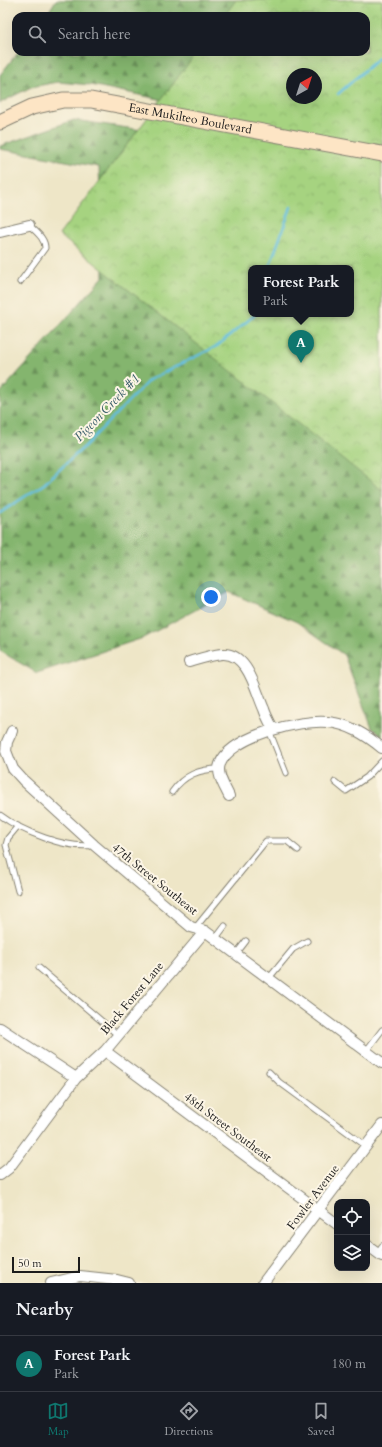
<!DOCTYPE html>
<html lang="en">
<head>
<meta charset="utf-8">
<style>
  :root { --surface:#171b24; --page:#242831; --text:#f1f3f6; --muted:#9ea1a6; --line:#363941; --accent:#0f766e }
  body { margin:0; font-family:Cardo,serif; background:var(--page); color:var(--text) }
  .controls { position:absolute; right:12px; bottom:12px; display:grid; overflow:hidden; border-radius:8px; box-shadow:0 4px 16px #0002 }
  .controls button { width:36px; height:36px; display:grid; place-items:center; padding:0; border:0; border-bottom:1px solid var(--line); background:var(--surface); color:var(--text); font:20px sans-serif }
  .compass { position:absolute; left:286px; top:68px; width:36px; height:36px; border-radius:50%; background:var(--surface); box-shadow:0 4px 16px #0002; rotate:39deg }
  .scale { position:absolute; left:12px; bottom:10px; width:68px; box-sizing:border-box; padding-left:4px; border:2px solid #1c1c1c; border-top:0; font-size:11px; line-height:14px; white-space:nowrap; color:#1c1c1c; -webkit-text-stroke:3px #fcf5e5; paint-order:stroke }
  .you { position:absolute; left:211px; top:597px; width:14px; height:14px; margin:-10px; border:3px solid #fff; border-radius:50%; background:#1a73e8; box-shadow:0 0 0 6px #1a73e833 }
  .badge { display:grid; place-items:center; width:26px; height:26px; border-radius:50%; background:var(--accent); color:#fff; font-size:13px; font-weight:700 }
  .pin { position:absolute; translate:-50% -33px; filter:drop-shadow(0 1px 2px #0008) }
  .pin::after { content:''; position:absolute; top:21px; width:14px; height:12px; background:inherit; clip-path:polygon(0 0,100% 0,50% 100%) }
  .popup { position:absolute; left:248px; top:265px; width:106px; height:52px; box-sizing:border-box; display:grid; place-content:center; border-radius:8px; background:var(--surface); filter:drop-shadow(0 1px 3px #0005); font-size:13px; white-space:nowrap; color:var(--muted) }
  .popup b { font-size:15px; color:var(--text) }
  .popup::after { content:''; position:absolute; left:50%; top:100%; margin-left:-8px; border:8px solid transparent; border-top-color:var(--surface) }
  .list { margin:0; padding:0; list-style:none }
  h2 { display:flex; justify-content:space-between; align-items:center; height:52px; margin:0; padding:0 16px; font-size:17px }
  h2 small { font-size:13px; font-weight:400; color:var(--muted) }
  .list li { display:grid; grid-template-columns:26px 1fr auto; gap:12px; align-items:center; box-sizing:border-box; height:56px; padding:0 16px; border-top:1px solid var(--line) }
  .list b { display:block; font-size:15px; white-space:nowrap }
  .list p { margin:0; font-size:13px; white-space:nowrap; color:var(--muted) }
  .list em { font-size:13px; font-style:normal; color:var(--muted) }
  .icon { flex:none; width:22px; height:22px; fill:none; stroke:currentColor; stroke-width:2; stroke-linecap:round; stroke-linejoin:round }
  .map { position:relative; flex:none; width:382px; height:1283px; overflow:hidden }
  .search { position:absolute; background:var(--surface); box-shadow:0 4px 16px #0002; left:12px; right:12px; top:12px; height:44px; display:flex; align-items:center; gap:10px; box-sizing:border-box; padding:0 14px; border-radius:12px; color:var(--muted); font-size:15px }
  .sheet { height:108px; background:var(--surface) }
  nav { display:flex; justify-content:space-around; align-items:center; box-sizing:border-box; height:56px; border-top:1px solid var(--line); background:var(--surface); font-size:11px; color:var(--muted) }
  nav a { display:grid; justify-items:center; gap:2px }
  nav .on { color:var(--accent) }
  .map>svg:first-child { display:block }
  .forest { fill:url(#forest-firs); stroke:#506845; fill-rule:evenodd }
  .park { fill:url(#park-crowns); stroke:#61784e; fill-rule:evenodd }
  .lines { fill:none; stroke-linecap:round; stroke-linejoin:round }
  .stream { stroke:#62bee0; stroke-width:2.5 }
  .service-casing { stroke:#858172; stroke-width:7 }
  .minor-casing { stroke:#858172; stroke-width:12 }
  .secondary-casing { stroke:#858172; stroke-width:17 }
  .service { stroke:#fff; stroke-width:5 }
  .minor { stroke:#fff; stroke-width:10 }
  .secondary { stroke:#fde5c5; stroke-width:15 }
  .labels { text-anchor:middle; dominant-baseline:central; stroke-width:4; stroke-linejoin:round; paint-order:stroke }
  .street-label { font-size:12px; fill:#1c1c1c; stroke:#fcf5e5 }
  .water-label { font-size:13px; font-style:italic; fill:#385d6a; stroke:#fcf5e5 }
</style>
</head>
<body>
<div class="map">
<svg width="382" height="1283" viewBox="0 0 382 1283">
  <defs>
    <pattern id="forest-firs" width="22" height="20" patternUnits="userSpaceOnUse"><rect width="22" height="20" fill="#84b56e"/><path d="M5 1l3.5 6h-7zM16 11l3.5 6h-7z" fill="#6b925a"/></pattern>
    <pattern id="park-crowns" width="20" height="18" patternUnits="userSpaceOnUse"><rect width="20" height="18" fill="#a6d380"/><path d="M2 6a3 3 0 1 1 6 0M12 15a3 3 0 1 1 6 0" fill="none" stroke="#8eb56e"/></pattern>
  </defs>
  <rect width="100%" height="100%" fill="#fcf5e5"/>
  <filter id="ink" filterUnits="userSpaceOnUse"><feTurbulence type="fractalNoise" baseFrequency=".025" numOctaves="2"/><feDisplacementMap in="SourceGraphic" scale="8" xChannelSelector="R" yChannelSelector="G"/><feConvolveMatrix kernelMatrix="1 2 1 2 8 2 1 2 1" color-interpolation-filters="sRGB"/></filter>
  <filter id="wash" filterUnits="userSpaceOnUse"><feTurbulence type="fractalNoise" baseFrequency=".012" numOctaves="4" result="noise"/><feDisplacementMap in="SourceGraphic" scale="16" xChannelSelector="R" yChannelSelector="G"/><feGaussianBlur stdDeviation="0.9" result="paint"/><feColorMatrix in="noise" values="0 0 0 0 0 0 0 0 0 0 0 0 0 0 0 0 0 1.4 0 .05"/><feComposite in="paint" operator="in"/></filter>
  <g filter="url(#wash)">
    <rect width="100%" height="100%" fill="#eee6c7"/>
    <path class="forest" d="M56 0H382V78L337 111 193 106 91 85 58 82 31 87 0 103V75L18 52H366V16H46ZM292 74H316V98H292Z
      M74 120 256 147 341 163 382 489V736L372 728 344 655 297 622 229 592 143 638 37 673 0 651V393L103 277 99 167 0 149V146ZM251 268H351V314H251Z"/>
    <path class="park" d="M236 0H382V490L59 235 197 52H366V16H224ZM292 74H316V98H292ZM251 268H351V314H251Z"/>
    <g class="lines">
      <path class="stream" d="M338 94 382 55
        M269 268 291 207
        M0 513 44 484 84 447 149 380 217 346 256 314"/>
    </g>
  </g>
  <g filter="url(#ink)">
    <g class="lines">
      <defs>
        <path id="service" d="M20 282 45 248C45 238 36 232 29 225
          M269 730 286 773
          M335 782 346 791 367 777 382 761
          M172 792C184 775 199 769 220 769
          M0 815C21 831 67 850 94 845
          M18 826 8 838 6 845 18 891
          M196 927 266 841H287L298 850
          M216 938 225 926
          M236 954 246 941
          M39 968 118 1035
          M269 978 293 949 307 941
          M366 1051 382 1030
          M269 1072 279 1082 366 1146
          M377 1253 382 1246"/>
        <path id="minor" d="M0 232 29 225
          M189 662C199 659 211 655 222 654 248 652 256 692 264 709 266 716 270 722 273 729
          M12 731 7 742 6 751 13 769 23 780 94 845 191 927 205 931 382 1063
          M229 796C225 787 216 774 220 764 231 736 300 719 328 722 349 724 366 735 382 748
          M0 1028 76 1078
          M105 1051 337 1224
          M0 1175 9 1168 76 1078 105 1051 205 931
          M367 1245 382 1256
          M51 1283 80 1276 117 1280 129 1283
          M263 1283 382 1125"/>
        <g id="secondary">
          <path id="s1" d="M0 122 32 107 63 100H91L382 154"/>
        </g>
      </defs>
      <use href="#service" class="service-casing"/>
      <use href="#minor" class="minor-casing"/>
      <use href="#secondary" class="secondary-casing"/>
      <use href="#service" class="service"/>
      <use href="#minor" class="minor"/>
      <use href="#secondary" class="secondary"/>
    </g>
  </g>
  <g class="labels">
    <g class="street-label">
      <text stroke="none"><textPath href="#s1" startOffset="196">East Mukilteo Boulevard</textPath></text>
      <text transform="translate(155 879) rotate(39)">47th Street Southeast</text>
      <text transform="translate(132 998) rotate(-50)">Black Forest Lane</text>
      <text transform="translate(228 1127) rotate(37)">48th Street Southeast</text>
      <text transform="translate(313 1197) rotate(-53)">Fowler Avenue</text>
    </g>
    <g class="water-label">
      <text transform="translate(107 408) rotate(-46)">Pigeon Creek #1</text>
    </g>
  </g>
</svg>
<div class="controls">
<button><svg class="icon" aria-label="locate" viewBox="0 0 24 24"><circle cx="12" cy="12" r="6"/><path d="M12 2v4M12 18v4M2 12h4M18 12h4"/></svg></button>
<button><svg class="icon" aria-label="layers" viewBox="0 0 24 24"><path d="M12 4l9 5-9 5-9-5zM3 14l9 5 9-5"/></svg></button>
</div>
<svg class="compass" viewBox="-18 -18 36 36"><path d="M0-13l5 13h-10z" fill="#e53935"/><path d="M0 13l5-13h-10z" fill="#9ea1a6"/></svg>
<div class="scale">50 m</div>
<div class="you"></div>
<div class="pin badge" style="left:301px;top:363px">A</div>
<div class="popup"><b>Forest Park</b>Park</div>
<div class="search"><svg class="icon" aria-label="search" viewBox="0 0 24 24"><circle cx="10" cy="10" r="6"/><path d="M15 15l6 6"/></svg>Search here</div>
</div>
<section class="sheet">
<h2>Nearby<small></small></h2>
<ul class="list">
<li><span class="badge">A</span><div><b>Forest Park</b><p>Park</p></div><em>180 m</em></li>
</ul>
</section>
<nav>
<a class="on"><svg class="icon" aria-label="map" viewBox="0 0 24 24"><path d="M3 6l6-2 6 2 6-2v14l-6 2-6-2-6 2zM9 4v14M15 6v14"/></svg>Map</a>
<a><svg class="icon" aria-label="directions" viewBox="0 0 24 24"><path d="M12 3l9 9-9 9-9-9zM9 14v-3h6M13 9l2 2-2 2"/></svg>Directions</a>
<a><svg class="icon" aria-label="saved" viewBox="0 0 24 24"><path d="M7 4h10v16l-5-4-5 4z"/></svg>Saved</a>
</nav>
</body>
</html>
